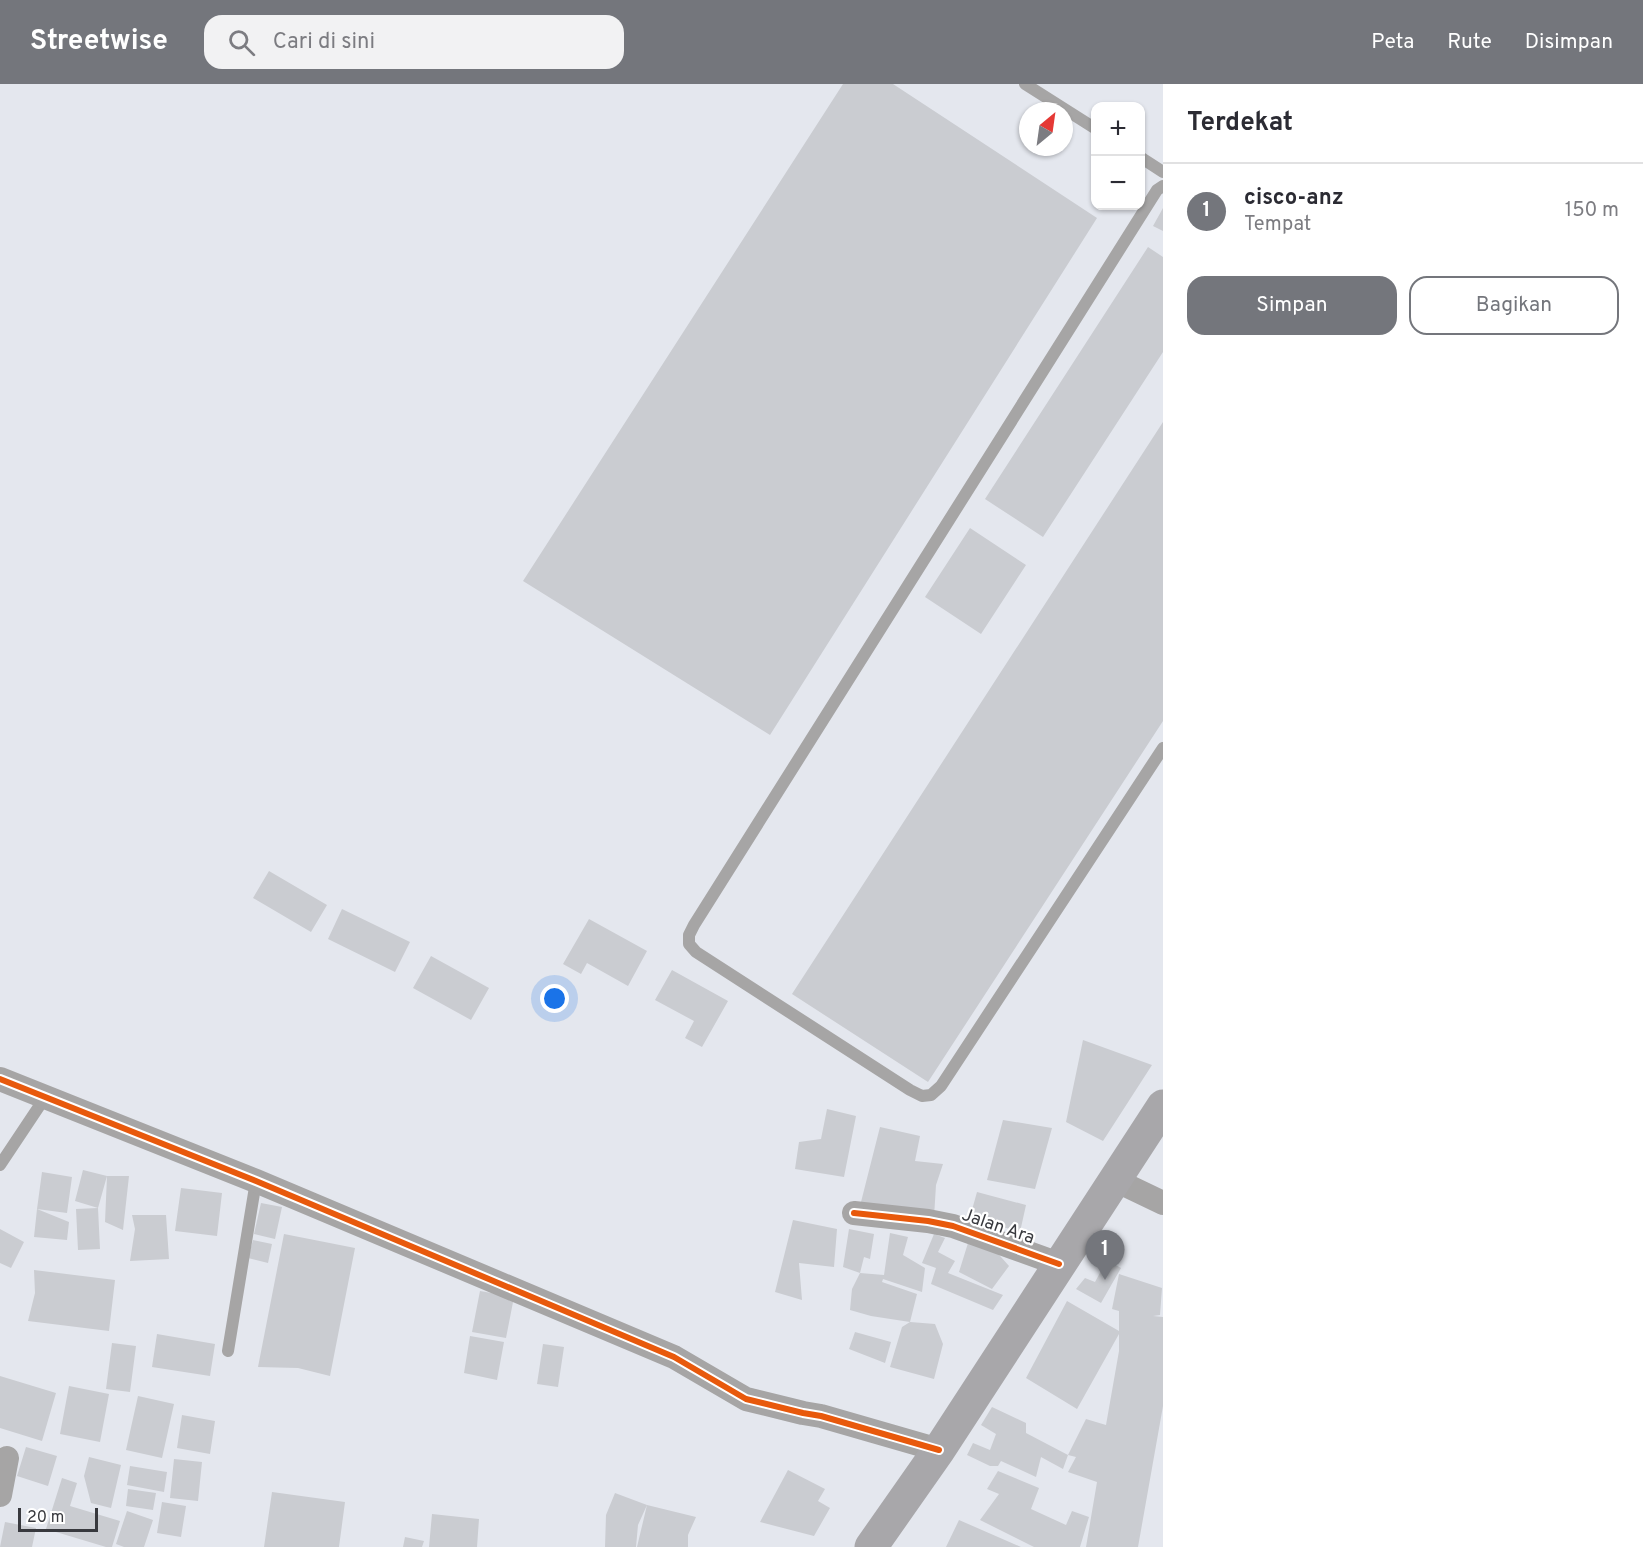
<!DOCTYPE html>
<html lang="id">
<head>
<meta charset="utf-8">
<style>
  :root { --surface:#fff; --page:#f2f2f3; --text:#2b2b33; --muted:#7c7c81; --line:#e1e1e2; --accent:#74767c }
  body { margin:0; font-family:Overpass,sans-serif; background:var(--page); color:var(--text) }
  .controls { position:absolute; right:18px; top:18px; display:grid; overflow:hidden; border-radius:12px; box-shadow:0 2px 4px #0004 }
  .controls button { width:54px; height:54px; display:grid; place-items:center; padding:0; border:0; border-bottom:2px solid var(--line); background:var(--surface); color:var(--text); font:30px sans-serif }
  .compass { position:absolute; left:1019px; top:18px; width:54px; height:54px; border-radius:50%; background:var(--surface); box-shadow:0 2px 4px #0004; rotate:29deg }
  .scale { position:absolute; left:18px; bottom:15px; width:80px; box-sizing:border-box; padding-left:6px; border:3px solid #38393e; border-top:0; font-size:16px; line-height:21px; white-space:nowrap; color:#38393e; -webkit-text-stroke:4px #fff; paint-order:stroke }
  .you { position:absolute; left:555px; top:915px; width:21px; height:21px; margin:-15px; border:4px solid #fff; border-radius:50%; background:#1a73e8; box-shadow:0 0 0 9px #1a73e833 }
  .badge { display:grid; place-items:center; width:39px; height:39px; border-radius:50%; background:var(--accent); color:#fff; font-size:20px; font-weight:700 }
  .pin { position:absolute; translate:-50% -50px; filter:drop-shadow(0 2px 3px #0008) }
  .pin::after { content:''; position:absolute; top:32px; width:21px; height:18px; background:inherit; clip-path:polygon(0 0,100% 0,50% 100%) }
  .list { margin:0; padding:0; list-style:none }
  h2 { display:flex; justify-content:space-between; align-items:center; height:78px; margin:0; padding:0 24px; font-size:26px }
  h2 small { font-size:20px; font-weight:400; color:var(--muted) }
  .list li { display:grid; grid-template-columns:39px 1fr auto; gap:18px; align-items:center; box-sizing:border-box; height:96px; padding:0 24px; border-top:2px solid var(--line) }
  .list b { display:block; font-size:22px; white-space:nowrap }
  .list p { margin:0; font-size:20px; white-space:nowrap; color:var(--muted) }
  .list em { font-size:20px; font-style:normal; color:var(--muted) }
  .actions { display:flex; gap:12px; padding:18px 24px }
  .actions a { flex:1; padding:14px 0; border:2px solid var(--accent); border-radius:18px; text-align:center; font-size:21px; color:var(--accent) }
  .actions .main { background:var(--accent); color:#fff }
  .icon { flex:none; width:33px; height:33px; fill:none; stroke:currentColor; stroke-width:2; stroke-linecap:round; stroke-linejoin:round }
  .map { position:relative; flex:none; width:1163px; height:1463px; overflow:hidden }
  header { display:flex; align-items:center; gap:36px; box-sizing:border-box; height:84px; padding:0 30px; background:var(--accent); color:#fff }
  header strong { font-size:28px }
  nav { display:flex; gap:33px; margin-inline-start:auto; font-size:21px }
  .search { width:420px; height:54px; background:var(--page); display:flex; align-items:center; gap:15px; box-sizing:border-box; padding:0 21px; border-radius:18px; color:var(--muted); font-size:22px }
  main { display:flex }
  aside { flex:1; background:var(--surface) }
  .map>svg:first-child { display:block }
  .building { fill:#caccd1 }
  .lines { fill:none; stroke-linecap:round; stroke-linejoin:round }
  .service { stroke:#a6a5a5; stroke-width:12 }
  .minor { stroke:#a6a5a5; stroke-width:24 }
  .primary { stroke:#a8a7aa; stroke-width:33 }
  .cycleway-casing { stroke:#fff; stroke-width:10 }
  .cycleway { stroke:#e8590c; stroke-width:6 }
  .labels { text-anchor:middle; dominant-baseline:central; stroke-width:4.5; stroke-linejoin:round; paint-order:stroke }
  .street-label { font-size:18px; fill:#38393e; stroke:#fff }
</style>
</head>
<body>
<header>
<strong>Streetwise</strong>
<div class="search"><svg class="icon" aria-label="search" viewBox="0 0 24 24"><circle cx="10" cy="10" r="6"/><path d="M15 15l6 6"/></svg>Cari di sini</div>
<nav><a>Peta</a><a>Rute</a><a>Disimpan</a></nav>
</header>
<main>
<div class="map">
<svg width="1163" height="1463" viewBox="0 0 1163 1463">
  <rect width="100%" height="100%" fill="#e4e7ee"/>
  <path class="building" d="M843 0H893L1097 134 770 651 523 497Z
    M1163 124V147L1153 142Z
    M1148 163 1163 173V268L1043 453 985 415Z
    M1163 338V637L928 998 792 910Z
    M970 444 1026 481 981 550 925 513Z
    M269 787 327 821 311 848 253 814Z
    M342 825 410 858 395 888 328 855Z
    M589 835 647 867 628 902 587 879 581 890 563 880Z
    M431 872 489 904 471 936 413 904Z
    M672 886 728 917 702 963 685 954 694 937 655 916Z
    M1083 956 1152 981 1103 1057 1066 1038Z
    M827 1025 856 1032 844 1093 795 1085 799 1058 821 1055Z
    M1003 1036 1052 1044 1035 1105 987 1096Z
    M880 1043 920 1052 915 1077 943 1080 936 1101 934 1133 861 1118Z
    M83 1086 107 1092 98 1124 75 1117Z
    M42 1088 72 1093 67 1129 37 1125 69 1138 67 1156 34 1153 37 1125Z
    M107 1092H129L123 1146 105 1138Z
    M181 1104 222 1109 217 1152 175 1147Z
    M977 1108 1026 1121 1020 1148 970 1133Z
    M261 1119 282 1123 275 1155 254 1150Z
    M98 1124 100 1165 78 1166 76 1125Z
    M132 1131H166L169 1175 130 1177 135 1145Z
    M793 1136 837 1145 834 1183 799 1179 802 1216 775 1208Z
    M0 1145 24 1158 11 1184 0 1179Z
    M849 1145 874 1150 870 1175 864 1173 860 1189 843 1183Z
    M890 1149 908 1153 903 1171 925 1184 922 1208 883 1195 882 1198 917 1210 910 1238 935 1240 943 1260 934 1295 890 1283 902 1243 910 1238 871 1232 850 1226 852 1205 860 1189 884 1191Z
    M284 1150 355 1164 330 1292 298 1284 258 1283Z
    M934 1150 945 1154 938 1168 955 1177 948 1189 1003 1211 993 1226 931 1200 936 1184 922 1179Z
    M253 1156 272 1160 268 1179 248 1174Z
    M968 1159 993 1164 1009 1182 992 1205 959 1188Z
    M1107 1176 1121 1184 1101 1219 1076 1205 1085 1194 1095 1198Z
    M34 1186 115 1196 109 1247 28 1237 35 1209Z
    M1119 1190 1162 1204 1160 1231 1153 1232 1163 1233V1322L1138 1463H1086L1097 1398 1068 1388 1076 1373 1068 1371 1063 1385 1041 1373 1036 1393 1001 1377 998 1382H990L967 1371 973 1359 990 1366 996 1350 981 1341 992 1323 1026 1339V1349L1068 1371 1086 1335 1106 1341 1119 1267V1250L1077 1325 1026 1294 1067 1217 1119 1247V1227L1112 1225Z
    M480 1207 514 1213 506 1254 472 1248Z
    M855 1248 891 1258 885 1279 849 1265Z
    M157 1250 215 1260 210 1292 152 1283Z
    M470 1252 504 1258 497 1296 464 1289Z
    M112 1259 136 1262 130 1308 106 1305Z
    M543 1260 564 1263 558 1303 537 1300Z
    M0 1292 56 1309 42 1357 0 1344Z
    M69 1302 109 1310 100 1358 60 1350Z
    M138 1312 174 1320 162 1374 126 1366Z
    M182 1331 215 1337 210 1370 177 1364Z
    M26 1363 57 1372 48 1402 17 1392Z
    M89 1373 121 1381 111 1424 91 1419 84 1392Z
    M174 1375 202 1378 198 1417 170 1414Z
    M130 1382 167 1388 164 1408 127 1401Z
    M788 1386 825 1405 818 1417 830 1424 814 1452 760 1438Z
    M998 1387 1039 1404 1031 1425 1066 1441 1072 1427 1089 1433 1080 1463H1034L980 1436 999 1410 987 1405Z
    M62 1394 77 1399 70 1422 120 1437 112 1463H106L46 1445Z
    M128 1405 156 1409 153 1426 126 1422Z
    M272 1408 345 1418 339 1463H264Z
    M615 1409 647 1421 696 1433 688 1451V1463H637L647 1421 638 1441 636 1463H605L606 1431Z
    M162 1418 186 1422 181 1453 157 1449Z
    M127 1427 153 1436 144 1463H124L116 1460Z
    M432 1430 479 1435 477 1463H429Z
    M959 1436 1021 1463H946Z
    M5 1438 36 1444 32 1463H0Z
    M405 1453 424 1457 422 1463H403Z"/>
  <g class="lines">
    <path class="service" d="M1025 0 1096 45
      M1140 73 1163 88
      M1163 102 1157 106 694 841 689 851V860L696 868 910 1006 922 1012 931 1011 941 1002 1163 664
      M0 1081 46 1012
      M228 1267 256 1097"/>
    <path class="minor" d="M0 995 256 1097 674 1273 746 1315 803 1329 821 1332 939 1366
      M1115 1096 1163 1119
      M854 1129 928 1137 953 1142 1059 1180
      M0 1411 7 1374"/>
    <path class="primary" d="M871 1463 939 1366 1163 1022"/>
    <defs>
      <path id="cycleway" d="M0 995 256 1097 674 1273 746 1315 803 1329 821 1332 939 1366
        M854 1129 928 1137 953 1142 1059 1180"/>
    </defs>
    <use href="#cycleway" class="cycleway-casing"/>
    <use href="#cycleway" class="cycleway"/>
  </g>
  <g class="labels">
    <g class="street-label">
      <text transform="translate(998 1143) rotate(19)">Jalan Ara</text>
    </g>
  </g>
</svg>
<div class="controls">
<button>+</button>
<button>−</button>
</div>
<svg class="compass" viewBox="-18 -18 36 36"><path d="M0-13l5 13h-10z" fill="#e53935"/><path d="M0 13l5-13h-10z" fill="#7c7c81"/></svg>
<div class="scale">20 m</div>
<div class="you"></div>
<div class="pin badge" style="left:1105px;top:1196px">1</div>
</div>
<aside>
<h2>Terdekat<small></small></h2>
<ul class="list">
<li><span class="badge">1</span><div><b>cisco-anz</b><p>Tempat</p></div><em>150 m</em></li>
</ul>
<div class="actions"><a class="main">Simpan</a><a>Bagikan</a></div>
</aside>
</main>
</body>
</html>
